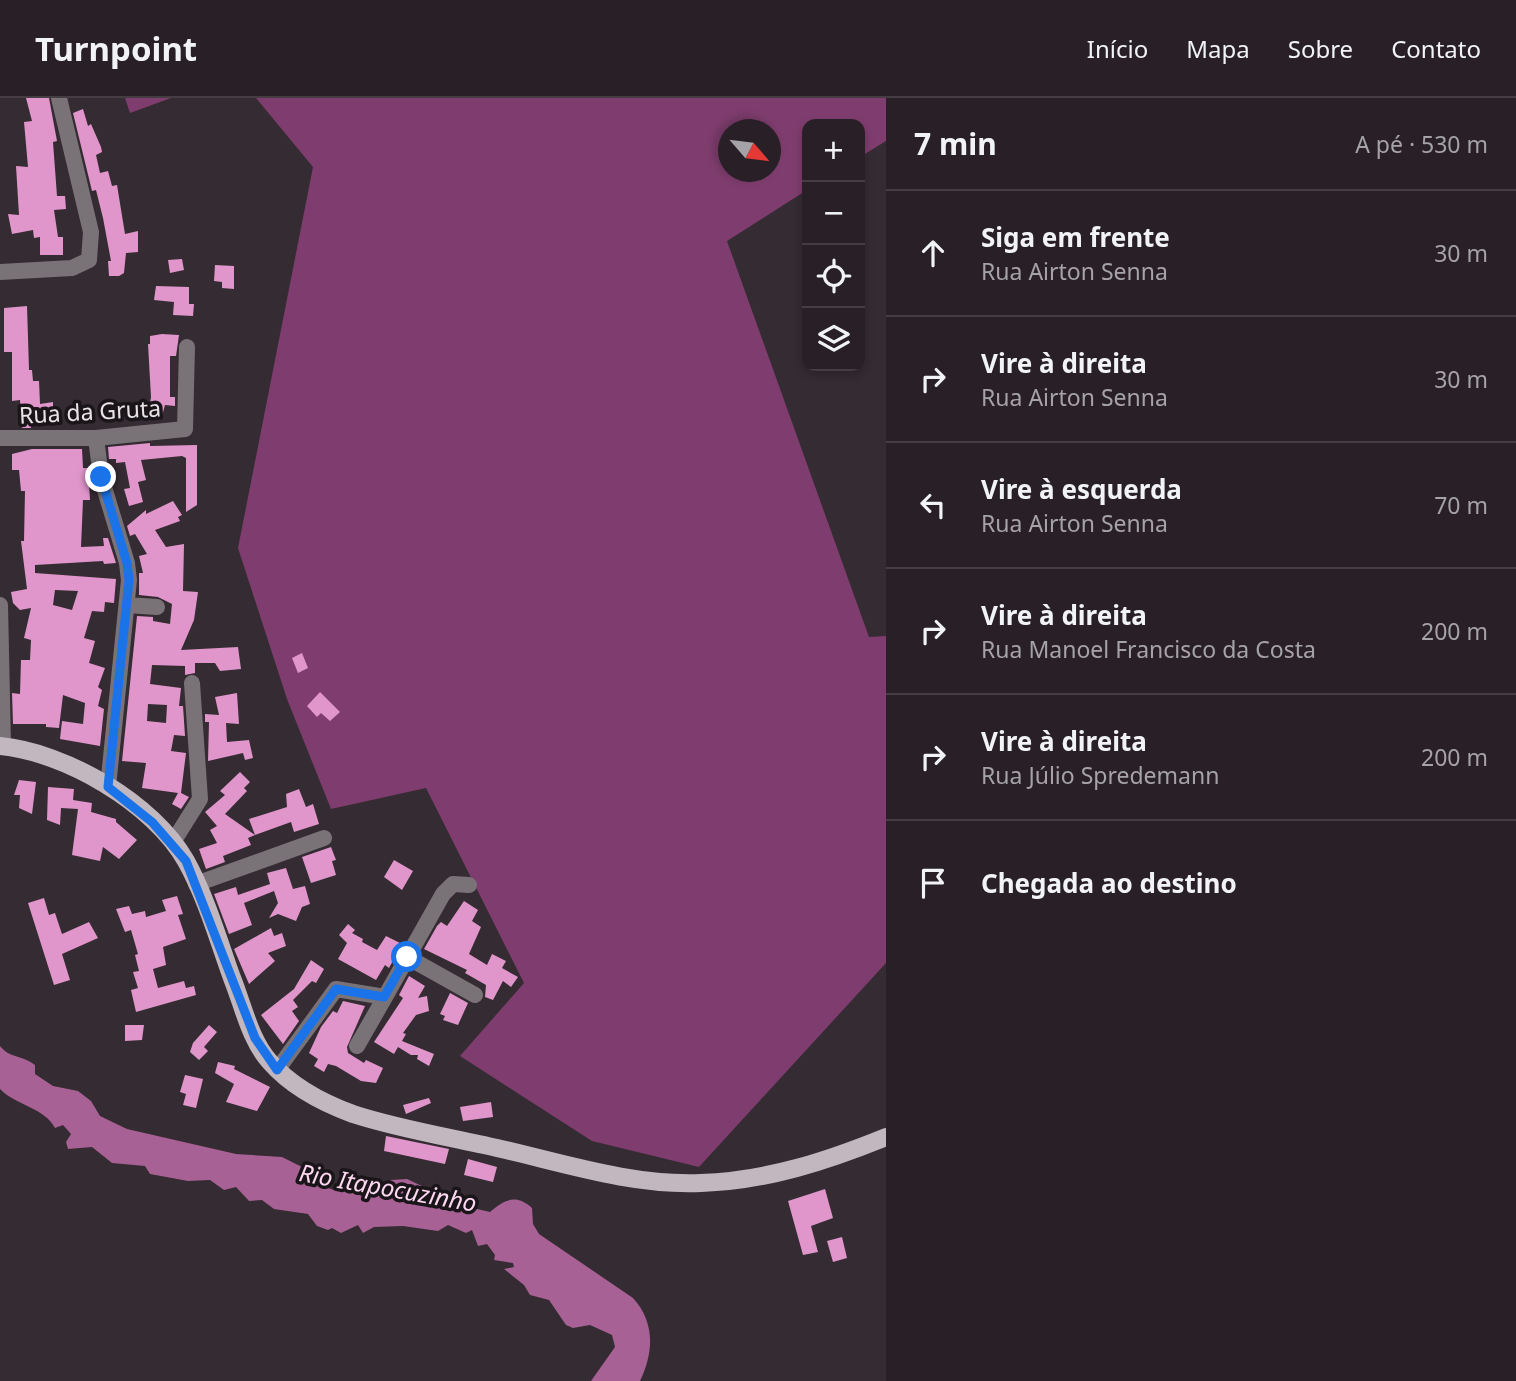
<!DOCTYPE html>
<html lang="pt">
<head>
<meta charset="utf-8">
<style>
  :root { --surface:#282026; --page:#30282e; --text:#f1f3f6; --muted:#a5a3a7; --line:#443e43 }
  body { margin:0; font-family:"Noto Sans",sans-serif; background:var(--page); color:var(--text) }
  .controls { position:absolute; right:21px; top:21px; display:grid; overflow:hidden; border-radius:14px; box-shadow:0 4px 10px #0003 }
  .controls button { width:63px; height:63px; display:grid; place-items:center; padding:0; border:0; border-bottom:2px solid var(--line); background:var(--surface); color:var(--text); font:35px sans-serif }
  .compass { position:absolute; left:718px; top:21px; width:63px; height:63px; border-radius:50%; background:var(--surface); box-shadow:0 4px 10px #0003; rotate:118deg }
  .stop { position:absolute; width:21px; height:21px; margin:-16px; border:5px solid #1a73e8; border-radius:50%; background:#fff }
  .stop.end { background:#1a73e8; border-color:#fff; box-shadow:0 2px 7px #0008 }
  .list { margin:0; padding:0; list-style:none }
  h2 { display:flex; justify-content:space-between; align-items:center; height:91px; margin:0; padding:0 28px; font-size:30px }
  h2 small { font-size:23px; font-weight:400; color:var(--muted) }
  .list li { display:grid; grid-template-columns:46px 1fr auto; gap:21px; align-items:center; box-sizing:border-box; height:126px; padding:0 28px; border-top:2px solid var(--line) }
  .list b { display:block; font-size:26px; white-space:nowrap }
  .list p { margin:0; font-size:23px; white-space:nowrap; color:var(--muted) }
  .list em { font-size:23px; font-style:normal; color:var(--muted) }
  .icon { flex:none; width:38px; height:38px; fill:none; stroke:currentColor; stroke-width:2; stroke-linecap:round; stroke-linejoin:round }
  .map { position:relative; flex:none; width:886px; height:1283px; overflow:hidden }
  header { display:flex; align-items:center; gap:42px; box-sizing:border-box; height:98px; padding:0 35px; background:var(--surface); border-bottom:2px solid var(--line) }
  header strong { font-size:33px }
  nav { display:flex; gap:38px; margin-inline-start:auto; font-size:24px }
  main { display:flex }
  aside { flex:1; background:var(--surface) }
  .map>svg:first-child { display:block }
  .forest { fill:#7e3d6e; fill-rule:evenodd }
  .water { fill:#a76194 }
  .building { fill:#e096cb; fill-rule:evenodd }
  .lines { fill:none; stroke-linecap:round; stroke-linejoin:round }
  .minor { stroke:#797377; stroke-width:16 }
  .major { stroke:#c2b7bf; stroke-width:18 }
  .route { stroke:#1a73e8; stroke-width:9 }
  .labels { text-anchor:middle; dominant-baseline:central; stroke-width:7; stroke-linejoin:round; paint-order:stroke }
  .street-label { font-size:23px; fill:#e9e3e7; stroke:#1a1518 }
  .water-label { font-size:24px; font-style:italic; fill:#fed7f2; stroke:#1a1518 }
</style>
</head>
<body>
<header>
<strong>Turnpoint</strong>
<nav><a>Início</a><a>Mapa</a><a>Sobre</a><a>Contato</a></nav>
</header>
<main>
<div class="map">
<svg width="886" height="1283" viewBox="0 0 886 1283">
  <rect width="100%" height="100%" fill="#352b32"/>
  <path class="forest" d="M125 0H171L130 15Z
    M256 0H886V43L860 59V26H807V92L727 143 869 539 886 538V865L699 1069 592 1043 460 958 524 885 426 690 331 711 287 601 238 450 313 69ZM729 32H771V74H729Z"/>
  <path class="water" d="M0 948C9 960 22 957 35 967V976L53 988 78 993 91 1003 100 1018 127 1031 236 1056 282 1059 306 1071 320 1087 334 1092 360 1086 372 1089 391 1082 407 1081 464 1108 490 1114C505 1101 516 1096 532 1110L533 1126 539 1136 633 1200C655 1224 654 1254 640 1283H591L615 1249 612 1237 590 1227 573 1230 566 1227 549 1202 530 1197 524 1187 504 1171 514 1169 513 1165 494 1162 495 1157 487 1146 478 1148 472 1132 466 1135 448 1127 438 1133 403 1128 374 1129 363 1135 358 1127 341 1135 332 1130 328 1132 317 1128 308 1116 274 1111 262 1102 249 1103 236 1089 224 1092 210 1082 188 1083 150 1076 145 1068 112 1065 92 1049 68 1051 66 1044 71 1036 63 1027 55 1030C45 1010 15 1007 0 991Z"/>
  <path class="building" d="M26 0H49L57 43 53 44 57 98H65L66 111 54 112 58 139H63V157H40V139L34 140 33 132 12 136 8 116 19 117 16 68 28 69 24 24 32 23Z
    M83 11 88 28 91 26 101 49 102 54 96 57 100 75 108 73 112 88 117 87 125 136 138 133V154L126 155 124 175 119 178H109L108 163H111L103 120 96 92 92 93 73 15Z
    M182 161 184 172 170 175 168 162Z
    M215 167 234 168V191L222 190V184L214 183Z
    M156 188 189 189V206H194L193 218 173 217 174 204 154 202Z
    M27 208 29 272H32L33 283H39L40 306 53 304V320L31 322V330H22L20 302 12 303V254H4V210Z
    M162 236 179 237 176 258H170V299H175V308L165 307 162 318H148L151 299 148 246H150V238Z
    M150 345V348L197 347V407L186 414V360L182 358 141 362 146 382 138 384 143 404 129 408 124 391 130 390 125 364 116 365V361H109L108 349Z
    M32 351H82L83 370H88L90 402H83L81 449 104 448 103 440H108L116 465 104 466 103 463 35 467V475L116 481 114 505 105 504 104 514 92 513 84 540 95 543 89 565 105 570 98 589 102 592 98 608 104 611 100 648 60 641 62 623 83 626 85 605 63 597 59 630 46 629V626H13L12 595 20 596 21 562H30L31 542 24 540 31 510 20 512 13 505 11 494 27 491 21 443H24L25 393H21L19 372H12V356ZM55 492 78 493 72 512 53 507Z
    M173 403 182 417 178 419 180 423 155 432 166 449 184 446 183 493 198 494 194 522 181 552 238 549 241 571 220 573 215 565H195V575L185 577V568L152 567 150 586 181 590 179 608H183L185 638 174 637 171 653 186 655 181 695 189 699 181 711 172 706 178 695 142 690 146 665 122 663 137 518 153 519V523L170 526 172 506 158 499 139 497V475H143L139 458 147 456 135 436 130 438 127 428 146 412V416ZM148 606 167 607 166 625 147 623Z
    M302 555 308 570 298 575 292 560Z
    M320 594 340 614 330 623 321 615 317 619 307 608Z
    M237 595 239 626 226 625 227 644 249 642 253 660 245 662 243 655 208 663 209 624H205V616L219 617 215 599Z
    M240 674 250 684 244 690 247 693 225 716 255 737 248 740 251 747 223 758 225 764 206 771 199 751 217 745 210 732 217 728 205 714 225 697 220 693Z
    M19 682 36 684 32 716 19 710 20 697H14Z
    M48 689 74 691 73 702 92 705 91 714 116 721V724L137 742 119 761 103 749 100 763 72 757 78 711 61 710 60 727 47 722Z
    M299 691 306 709 313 706 319 726 294 734 291 724 255 737 249 721 287 709 286 696Z
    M331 749 336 762 332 763 336 777 311 785 302 759Z
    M394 762 413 773 402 792 384 779Z
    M286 770 293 791 305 788 310 806 302 809 296 823 278 816 269 820 278 805 274 793 244 805 252 827 229 836 214 796 236 789 238 797 270 786 267 775Z
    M177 798 183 816 178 817 186 841 163 849 166 867 153 871 158 890 184 883 186 890 194 888 196 897 136 914 131 892 138 890 133 874 139 873 135 857 138 856 131 832 125 834 116 811 129 808 132 816 145 813 146 819 166 813 162 802Z
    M44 800 49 817 55 815 62 836 89 824 98 840 62 856 70 882 54 887 28 805Z
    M464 803 478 812 472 823 481 829 469 856 487 867 492 856 506 863 502 870 518 879 511 889 503 883 493 902 485 899 486 887 465 875 467 872 424 851 437 828 441 824 447 828Z
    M348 826 355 832 352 835 363 841 362 844 377 852 386 838 402 846 389 870 385 867 376 882 338 861 347 845 339 837Z
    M271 830 274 838 282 835 286 848 268 855 275 863 249 886 234 851Z
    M311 862 324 871 316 885 312 883 293 902 298 909 292 913 299 923 283 946 261 917 294 891Z
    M409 878 425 888 418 900 427 898 429 913 416 917 403 935 406 936 402 943 434 956 429 968 417 961 418 957H411L398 949 394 956 374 944 403 900 399 897Z
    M450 895 468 905 458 927 443 922 445 918 440 916Z
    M343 903 365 908 347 949 348 955 364 965 366 962 383 970 376 985 361 983 336 968 328 966 324 974 314 968 318 961 309 955 321 929 333 913 337 915Z
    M125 927H144L142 942 125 943Z
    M209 927 217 934 204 949 208 953 199 962 190 954 193 945Z
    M218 964 235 968 234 971 270 989 257 1013 226 1004 234 986 215 975Z
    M185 977 203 981 196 1010 183 1007 186 996 180 994Z
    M429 1000 431 1005 406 1016 403 1007Z
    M491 1004 493 1019 463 1023 460 1009Z
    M386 1038 449 1051 445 1066 384 1053Z
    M468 1061 497 1069 493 1084 464 1077Z
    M825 1091 833 1120 811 1128 818 1154 803 1157 788 1103Z
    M842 1139 847 1160 833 1164 827 1143Z"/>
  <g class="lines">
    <path class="minor" d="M0 174 72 170 89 162 91 134 59 0
      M0 340H96L185 331 187 249
      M96 340 101 379 127 465 129 482 108 689
      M0 507 3 648
      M127 507 157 509
      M173 744 200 701 192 585
      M196 786 324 740
      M407 859 475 897
      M357 948 385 899
      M277 972 336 891 385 899 443 796 453 786 469 787"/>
    <path class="major" d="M0 648C65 654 153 705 186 763 206 799 218 841 232 880 243 907 250 942 270 964 291 988 323 1005 353 1016 399 1031 449 1039 497 1050 563 1065 632 1088 701 1085 766 1083 827 1063 886 1039"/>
  </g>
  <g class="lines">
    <path class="route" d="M101 379 127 465 129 482 108 689 152 724 186 763 255 940 277 972 336 891 384 899 407 859"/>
  </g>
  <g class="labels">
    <g class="street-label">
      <text transform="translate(90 313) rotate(-3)">Rua da Gruta</text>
    </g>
    <g class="water-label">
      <text transform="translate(388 1089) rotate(10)">Rio Itapocuzinho</text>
    </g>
  </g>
</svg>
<div class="controls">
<button>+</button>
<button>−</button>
<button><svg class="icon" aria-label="locate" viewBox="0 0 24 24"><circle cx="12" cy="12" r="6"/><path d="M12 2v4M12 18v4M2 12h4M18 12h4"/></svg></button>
<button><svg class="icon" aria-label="layers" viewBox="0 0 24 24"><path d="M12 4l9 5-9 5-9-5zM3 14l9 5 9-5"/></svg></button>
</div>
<svg class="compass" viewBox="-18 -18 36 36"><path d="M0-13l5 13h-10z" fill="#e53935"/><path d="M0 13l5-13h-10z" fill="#a5a3a7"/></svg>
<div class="stop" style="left:407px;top:859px"></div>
<div class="stop end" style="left:101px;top:379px"></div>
</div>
<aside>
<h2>7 min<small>A pé · 530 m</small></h2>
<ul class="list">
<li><svg class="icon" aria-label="ahead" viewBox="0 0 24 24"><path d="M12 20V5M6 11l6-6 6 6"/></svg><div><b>Siga em frente</b><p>Rua Airton Senna</p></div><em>30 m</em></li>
<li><svg class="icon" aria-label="right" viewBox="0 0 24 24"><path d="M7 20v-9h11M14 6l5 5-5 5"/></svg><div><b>Vire à direita</b><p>Rua Airton Senna</p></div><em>30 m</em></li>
<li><svg class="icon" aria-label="left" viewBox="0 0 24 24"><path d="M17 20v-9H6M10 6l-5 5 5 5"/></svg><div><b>Vire à esquerda</b><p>Rua Airton Senna</p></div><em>70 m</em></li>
<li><svg class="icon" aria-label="right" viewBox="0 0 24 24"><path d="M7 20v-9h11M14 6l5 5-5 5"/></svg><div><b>Vire à direita</b><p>Rua Manoel Francisco da Costa</p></div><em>200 m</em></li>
<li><svg class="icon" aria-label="right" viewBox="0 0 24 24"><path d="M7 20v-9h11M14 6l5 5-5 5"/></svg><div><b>Vire à direita</b><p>Rua Júlio Spredemann</p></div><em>200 m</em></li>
<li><svg class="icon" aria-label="arrive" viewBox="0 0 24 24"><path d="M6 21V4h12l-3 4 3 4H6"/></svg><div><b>Chegada ao destino</b></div></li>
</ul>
</aside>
</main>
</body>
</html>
